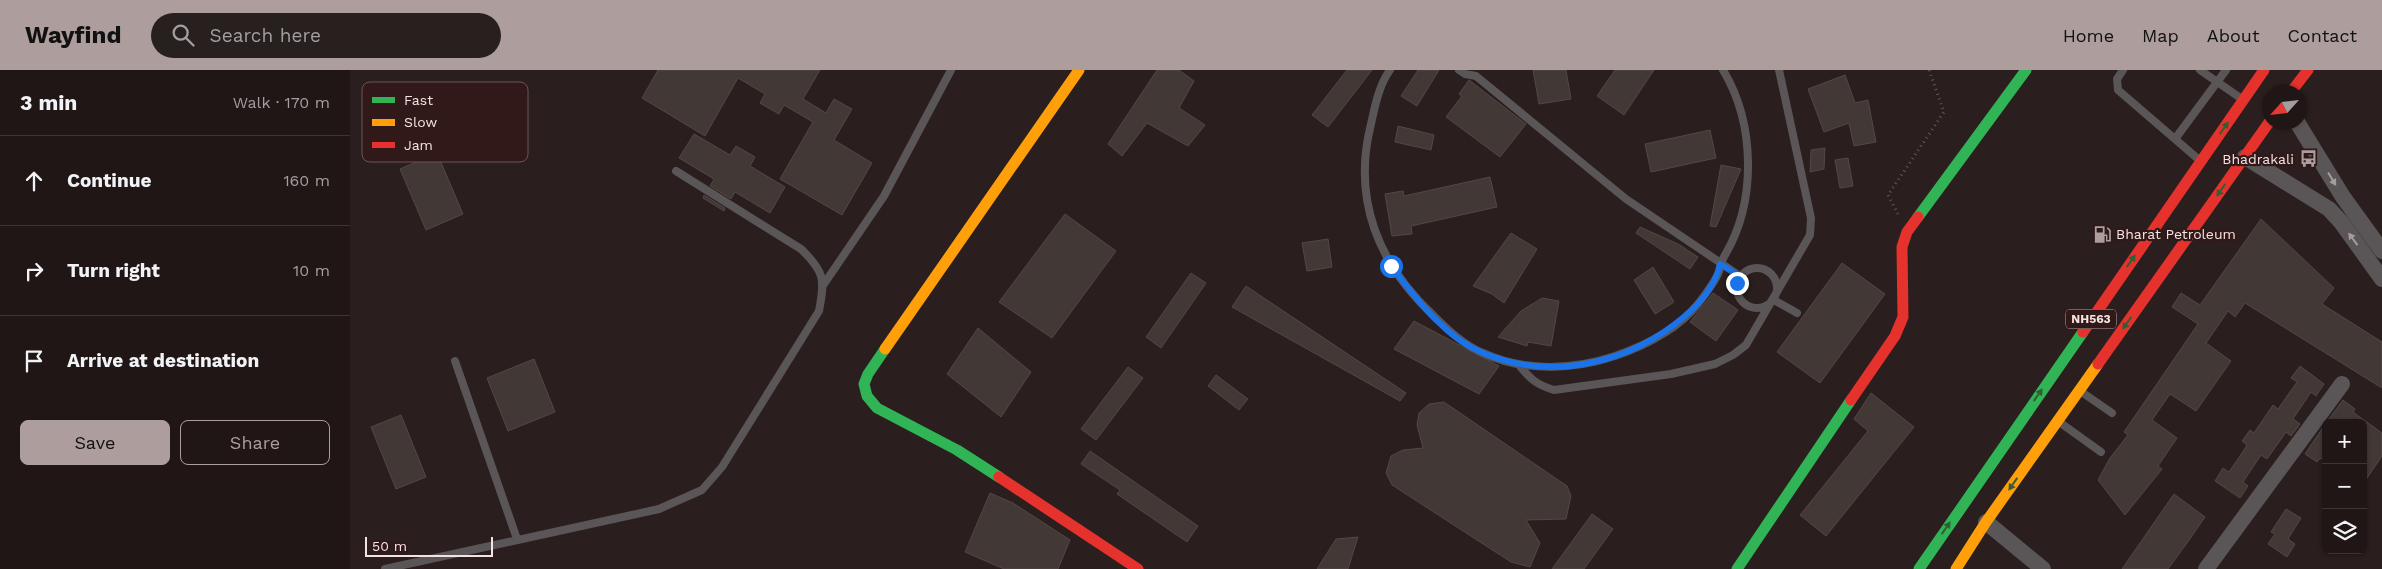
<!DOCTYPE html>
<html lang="en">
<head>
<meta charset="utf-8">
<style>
  :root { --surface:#201616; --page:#281f1f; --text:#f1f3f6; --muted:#a29fa1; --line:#3d3535; --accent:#ad9e9d }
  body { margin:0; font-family:"Work Sans",sans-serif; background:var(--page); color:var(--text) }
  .controls { position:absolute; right:15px; bottom:15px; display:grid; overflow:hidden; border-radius:8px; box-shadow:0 1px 4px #0004 }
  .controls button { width:45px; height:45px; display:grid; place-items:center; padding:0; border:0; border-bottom:1px solid var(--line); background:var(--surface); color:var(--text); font:25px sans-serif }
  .compass { position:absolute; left:1912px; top:15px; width:45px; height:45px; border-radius:50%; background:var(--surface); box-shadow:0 1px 4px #0004; rotate:243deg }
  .scale { position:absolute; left:15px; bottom:12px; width:128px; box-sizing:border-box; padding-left:5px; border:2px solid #f4e3e2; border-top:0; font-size:14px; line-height:18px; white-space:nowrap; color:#f4e3e2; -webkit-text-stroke:4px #301918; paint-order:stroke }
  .stop { position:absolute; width:15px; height:15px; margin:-11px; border:4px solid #1a73e8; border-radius:50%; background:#fff }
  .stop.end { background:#1a73e8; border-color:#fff; box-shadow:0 1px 5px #0008 }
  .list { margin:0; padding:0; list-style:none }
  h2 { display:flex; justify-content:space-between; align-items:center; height:65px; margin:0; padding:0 20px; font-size:21px }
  h2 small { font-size:16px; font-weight:400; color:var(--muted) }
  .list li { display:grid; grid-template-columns:32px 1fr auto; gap:15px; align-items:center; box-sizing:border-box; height:90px; padding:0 20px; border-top:1px solid var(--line) }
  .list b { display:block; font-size:19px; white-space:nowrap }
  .list em { font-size:16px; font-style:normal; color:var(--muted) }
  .actions { display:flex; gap:10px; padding:15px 20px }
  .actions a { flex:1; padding:11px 0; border:1px solid var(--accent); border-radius:8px; text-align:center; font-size:18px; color:var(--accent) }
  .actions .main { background:var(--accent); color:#111 }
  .icon { flex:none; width:28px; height:28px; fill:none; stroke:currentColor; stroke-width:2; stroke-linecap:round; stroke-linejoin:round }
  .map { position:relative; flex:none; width:2032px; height:499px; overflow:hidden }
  header { display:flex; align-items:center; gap:30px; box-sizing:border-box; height:70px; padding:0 25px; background:var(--accent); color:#111 }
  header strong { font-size:24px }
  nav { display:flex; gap:28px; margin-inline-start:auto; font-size:18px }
  .search { width:350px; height:45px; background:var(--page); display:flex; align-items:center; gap:12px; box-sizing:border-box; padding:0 18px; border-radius:28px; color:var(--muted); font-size:19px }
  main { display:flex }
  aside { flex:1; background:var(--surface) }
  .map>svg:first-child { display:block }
  .building { fill:#423836; stroke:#524844 }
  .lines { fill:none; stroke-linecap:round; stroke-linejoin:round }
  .path { stroke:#615a5a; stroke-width:3; stroke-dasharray:1 4; stroke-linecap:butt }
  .lane { stroke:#5a5557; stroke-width:8 }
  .street { stroke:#5a5557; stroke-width:16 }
  .fast { stroke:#30b455; stroke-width:11 }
  .slow { stroke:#ff9f0a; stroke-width:11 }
  .jam { stroke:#e5322d; stroke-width:11 }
  .oneway { fill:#305f33 }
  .oneway2 { fill:#a79c9c }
  .route { stroke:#1a73e8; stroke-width:6 }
  .labels { text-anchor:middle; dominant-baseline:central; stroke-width:4.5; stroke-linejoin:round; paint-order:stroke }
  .shield { fill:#301918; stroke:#b9a6a5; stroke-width:1 }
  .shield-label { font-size:12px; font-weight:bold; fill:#f4e3e2 }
  .poi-label { font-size:14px; fill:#f4e3e2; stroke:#301918; text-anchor:end }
  .key { fill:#301918; stroke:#6b5655; stroke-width:1 }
  .key-label { font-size:14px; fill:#f4e3e2 }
</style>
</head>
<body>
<header>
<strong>Wayfind</strong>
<div class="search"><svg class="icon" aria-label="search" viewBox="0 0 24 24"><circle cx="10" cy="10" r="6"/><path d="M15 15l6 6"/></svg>Search here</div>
<nav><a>Home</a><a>Map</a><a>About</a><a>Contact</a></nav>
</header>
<main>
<aside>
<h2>3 min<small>Walk · 170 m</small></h2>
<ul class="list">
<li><svg class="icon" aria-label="ahead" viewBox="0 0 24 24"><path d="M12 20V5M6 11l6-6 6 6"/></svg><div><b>Continue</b></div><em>160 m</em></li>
<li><svg class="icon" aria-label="right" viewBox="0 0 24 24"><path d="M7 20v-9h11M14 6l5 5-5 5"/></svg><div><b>Turn right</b></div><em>10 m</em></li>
<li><svg class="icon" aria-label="arrive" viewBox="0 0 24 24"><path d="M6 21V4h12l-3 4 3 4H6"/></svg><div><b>Arrive at destination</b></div></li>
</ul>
<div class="actions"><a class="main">Save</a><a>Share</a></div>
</aside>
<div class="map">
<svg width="2032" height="499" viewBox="0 0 2032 499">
  <rect width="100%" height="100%" fill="#2a1e1e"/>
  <path class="building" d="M308 0H470L453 29 476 43 484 29 502 39 484 70 522 93 492 145 430 109 463 52 434 35 429 44 415 36 410 33 415 24 388 8 355 66 292 28Z
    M807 0H829L844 11 829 38 855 55 838 76 797 53 772 86 758 74Z
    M997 0H1022L978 57 962 45Z
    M1068 0H1089L1067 36 1051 26Z
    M1183 0H1216L1221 29 1189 34Z
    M1265 0H1304L1274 45 1247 26Z
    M1495 5 1505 33 1518 30 1526 72 1504 76 1499 53 1474 62 1458 19Z
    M1119 10 1176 54 1150 87 1096 47 1112 26 1109 24Z
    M1048 56 1084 65 1081 80 1045 72Z
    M1360 60 1366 88 1301 102 1295 74Z
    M344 64 380 85 386 76 400 84 405 87 400 96 435 117 420 143 385 122 381 129 360 116 364 109 329 88Z
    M1475 78 1474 99 1460 102 1461 80Z
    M87 83 113 144 76 160 50 99Z
    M1498 88 1503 116 1490 118 1485 90Z
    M1371 95 1391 99 1366 157 1360 156Z
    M1140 107 1147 137 1061 156 1062 164 1042 166 1035 124 1053 121 1054 126Z
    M354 125 375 138 374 141 353 128Z
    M715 144 766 181 702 268 649 232Z
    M1911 149 1984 218 1972 234 2032 272V318L1895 233 1885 247 1878 241 1856 273 1881 291 1846 341 1820 324 1802 350 1827 368 1808 396 1812 399 1775 445 1748 410 1760 388 1778 365 1774 362 1848 254 1822 237 1831 223 1850 235Z
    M1290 157 1328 174 1348 187 1340 199 1286 163Z
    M1161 163 1187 179 1154 233 1142 224 1123 216Z
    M978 169 982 197 957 201 952 173Z
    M1492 193 1535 224 1470 313 1427 282Z
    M1303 197 1324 232 1305 244 1284 210Z
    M841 203 856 213 811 278 796 267Z
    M896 216 1056 323 1050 331 882 237Z
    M1363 223 1388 240 1366 271 1340 252Z
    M1192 228 1209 231 1201 276 1178 272 1177 276 1148 267 1171 241Z
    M1064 251 1149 296 1129 324 1044 279Z
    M628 258 681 302 651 347 597 304Z
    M184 289 205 342 158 361 137 308Z
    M1950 296 1974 314 1966 326 1961 322 1943 349 1950 354 1941 366 1936 362 1917 389 1911 385 1893 412 1898 416 1890 428 1865 411 1873 398 1879 402 1894 380 1897 375 1892 371 1900 360 1904 363 1923 335 1928 339 1947 312 1941 308Z
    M778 297 793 308 746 370 731 359Z
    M866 305 898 329 889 340 858 316Z
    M1521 323 1564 357 1476 466 1450 445 1518 361 1504 349Z
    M1993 330 2005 339 2003 342 2032 363V386L2013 414V353H1976Z
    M1094 332 1217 416 1221 426 1216 449 1176 450 1190 473 1180 497 1161 492 1042 415 1036 403 1041 386 1053 380 1073 378 1067 355 1069 343 1079 334Z
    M51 345 76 407 46 419 21 357Z
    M1976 353V392L1970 388 1967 392 1955 384Z
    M740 381 848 456 837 472 767 424 770 420 731 394Z
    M640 423 663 433 720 470 708 499H654L615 482Z
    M1824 424 1855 447 1837 473 1818 499H1772Z
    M1936 439 1951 448 1938 469 1945 474 1937 487 1918 474 1925 464 1921 462Z
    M1242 444 1263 459 1234 499H1202Z
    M1008 467 998 499H967L986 469Z"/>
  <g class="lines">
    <path class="path" d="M1548 144 1538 125 1594 42 1579 0"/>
    <path class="lane" d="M1040 0C1029 15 1025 36 1021 54 1002 129 1028 194 1084 246 1098 260 1114 275 1133 283 1174 302 1223 300 1265 286 1294 276 1328 259 1348 234 1354 226 1364 213 1368 204 1371 197 1371 191 1375 185 1407 131 1405 53 1373 0
      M1109 0 1115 4 1126 6 1276 129 1390 206
      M1773 0 1767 9 1768 20 1847 88
      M1850 0 1889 27
      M1825 69 1876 0
      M1387 218a20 20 0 1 1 40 0a20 20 0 1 1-40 0Z
      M474 214 534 126 601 0
      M1424 230 1447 243
      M105 291 167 469
      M1169 295C1180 309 1187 315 1204 320L1321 304 1365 294 1383 285 1396 275 1460 165 1461 148 1429 0
      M1733 323 1762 343
      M1712 354 1751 382
      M35 499 309 439 352 420 372 397 469 241C475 210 475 202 451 179L326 101"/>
    <path class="street" d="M1947 52 1993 127 2032 181
      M1895 87 1979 139 1991 152 2032 209
      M1636 452 1693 499
      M1856 499 1992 314"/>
    <path class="fast" d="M1568 147 1676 0
      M535 279 518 304 514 314 517 326 527 338 607 380 649 407
      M1387 499 1501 330
      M1569 499 1733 262"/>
    <path class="slow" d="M535 279 729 0
      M1606 499 1636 452 1748 294"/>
    <path class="jam" d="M1941 22 1958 0
      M1733 262 1914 0
      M1748 294 1920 51
      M1501 330 1545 266 1553 247 1552 177 1557 162 1568 147
      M649 407 788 499"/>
  </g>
  <defs><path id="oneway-solid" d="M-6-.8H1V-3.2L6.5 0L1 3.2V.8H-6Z" transform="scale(1.25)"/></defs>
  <g class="oneway">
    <use href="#oneway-solid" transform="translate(1874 58) rotate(-55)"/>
    <use href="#oneway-solid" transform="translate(1871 120) rotate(125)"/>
    <use href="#oneway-solid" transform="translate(1781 191) rotate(-55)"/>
    <use href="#oneway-solid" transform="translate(1777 253) rotate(125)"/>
    <use href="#oneway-solid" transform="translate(1688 325) rotate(-55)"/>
    <use href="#oneway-solid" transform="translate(1663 414) rotate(125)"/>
    <use href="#oneway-solid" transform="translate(1596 458) rotate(-55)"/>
  </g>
  <g class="oneway2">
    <use href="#oneway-solid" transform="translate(1982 109) rotate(59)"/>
    <use href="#oneway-solid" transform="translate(2003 169) rotate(-126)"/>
  </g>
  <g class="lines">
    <path class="route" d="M1041 196C1066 228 1094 267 1133 283 1202 312 1280 293 1335 246 1350 233 1366 214 1370 194L1390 206 1387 213"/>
  </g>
  <defs>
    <symbol id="bus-bare" viewBox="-9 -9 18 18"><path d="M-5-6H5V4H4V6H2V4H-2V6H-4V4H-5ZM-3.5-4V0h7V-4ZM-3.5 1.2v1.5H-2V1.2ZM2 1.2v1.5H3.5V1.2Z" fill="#ad9e9d" stroke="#301918" stroke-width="2.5" paint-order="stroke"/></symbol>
    <symbol id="fuel-bare" viewBox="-9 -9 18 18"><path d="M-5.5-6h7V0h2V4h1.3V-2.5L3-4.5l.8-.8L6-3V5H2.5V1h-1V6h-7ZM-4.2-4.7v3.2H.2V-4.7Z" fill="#ad9e9d" stroke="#301918" stroke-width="2.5" paint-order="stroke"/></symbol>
  </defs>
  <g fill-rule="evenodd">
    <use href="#bus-bare" x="1946" y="76" width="25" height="25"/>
    <use href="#fuel-bare" x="1740" y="152" width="25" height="25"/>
  </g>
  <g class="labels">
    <rect class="shield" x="1716" y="239.5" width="50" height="19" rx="4"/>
    <g class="shield-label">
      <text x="1741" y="249">NH563</text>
    </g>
    <g class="poi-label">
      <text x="1944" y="89">Bhadrakali</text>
      <text x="1766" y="164" text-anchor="start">Bharat Petroleum</text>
    </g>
  </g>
  <rect x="12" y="12" width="166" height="80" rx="8" class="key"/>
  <rect x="22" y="27" width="23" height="6" fill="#30b455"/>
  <rect x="22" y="49" width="23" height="7" fill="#ff9f0a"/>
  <rect x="22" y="72" width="23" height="6" fill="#e5322d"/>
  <g class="key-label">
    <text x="54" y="35">Fast</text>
    <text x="54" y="57">Slow</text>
    <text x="54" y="80">Jam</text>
  </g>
</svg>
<div class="controls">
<button>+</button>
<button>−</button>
<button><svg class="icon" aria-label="layers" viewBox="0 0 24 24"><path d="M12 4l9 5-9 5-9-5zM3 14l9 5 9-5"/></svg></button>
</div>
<svg class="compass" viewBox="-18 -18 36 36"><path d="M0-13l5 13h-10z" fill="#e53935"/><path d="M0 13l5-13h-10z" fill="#a29fa1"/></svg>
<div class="scale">50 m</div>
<div class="stop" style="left:1041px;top:196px"></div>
<div class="stop end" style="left:1387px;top:213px"></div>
</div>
</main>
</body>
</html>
